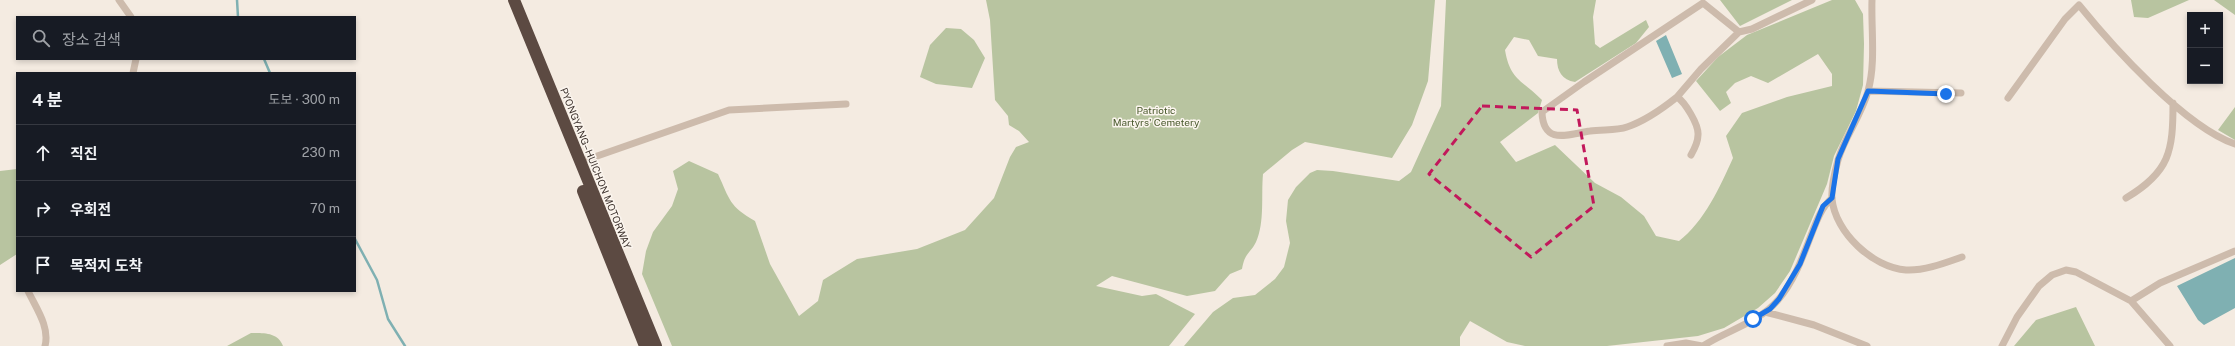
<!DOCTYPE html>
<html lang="ko">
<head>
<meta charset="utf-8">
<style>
  :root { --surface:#171b24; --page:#242831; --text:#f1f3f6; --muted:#9ea1a6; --line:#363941 }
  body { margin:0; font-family:"Public Sans","Noto Sans KR",sans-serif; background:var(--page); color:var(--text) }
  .controls { position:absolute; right:12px; top:12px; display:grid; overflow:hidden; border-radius:0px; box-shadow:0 2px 6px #0003 }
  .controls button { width:36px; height:36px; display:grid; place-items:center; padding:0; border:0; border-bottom:1px solid var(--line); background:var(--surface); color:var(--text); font:20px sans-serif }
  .stop { position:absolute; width:12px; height:12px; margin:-9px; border:3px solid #1a73e8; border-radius:50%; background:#fff }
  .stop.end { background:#1a73e8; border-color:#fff; box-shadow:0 1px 4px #0008 }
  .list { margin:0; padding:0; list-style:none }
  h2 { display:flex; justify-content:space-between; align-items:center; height:52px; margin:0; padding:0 16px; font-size:17px }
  h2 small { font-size:13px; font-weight:400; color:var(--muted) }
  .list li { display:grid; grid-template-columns:26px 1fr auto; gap:12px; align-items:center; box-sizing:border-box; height:56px; padding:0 16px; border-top:1px solid var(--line) }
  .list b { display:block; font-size:15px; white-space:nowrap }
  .list em { font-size:13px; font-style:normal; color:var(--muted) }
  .icon { flex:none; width:22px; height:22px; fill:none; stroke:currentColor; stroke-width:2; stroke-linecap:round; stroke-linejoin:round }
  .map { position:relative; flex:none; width:2235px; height:346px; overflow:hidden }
  .search { position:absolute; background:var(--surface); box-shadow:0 2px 6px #0003; left:16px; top:16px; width:340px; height:44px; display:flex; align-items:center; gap:10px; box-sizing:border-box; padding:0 14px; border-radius:0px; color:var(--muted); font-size:15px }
  .panel { position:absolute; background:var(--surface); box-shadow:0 2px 6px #0003; left:16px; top:72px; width:340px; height:220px; border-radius:0px }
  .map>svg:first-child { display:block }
  .green { fill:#b8c4a0 }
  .water { fill:#7fb0b2 }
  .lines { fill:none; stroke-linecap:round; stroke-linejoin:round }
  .stream { stroke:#7fb0b2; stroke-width:2.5 }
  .minor { stroke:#cdbbac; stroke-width:7 }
  .motorway { stroke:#5c4a42; stroke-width:12 }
  .route { stroke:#1a73e8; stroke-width:5 }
  .marked { fill:none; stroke:#c2185b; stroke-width:3; stroke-dasharray:8 5; stroke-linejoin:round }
  .labels { text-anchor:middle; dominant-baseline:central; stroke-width:3; stroke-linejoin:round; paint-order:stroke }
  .park-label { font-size:10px; fill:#4a5a2e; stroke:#fbf5ee }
  .street-label { font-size:10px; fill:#3b302b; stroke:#fbf5ee }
</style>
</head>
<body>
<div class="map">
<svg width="2235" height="346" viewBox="0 0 2235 346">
  <rect width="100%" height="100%" fill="#f4ebe1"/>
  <path class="green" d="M986 0H1435L1428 81 1412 125 1392 158 1305 142 1292 150 1263 174C1261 195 1265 222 1256 242 1250 254 1245 252 1242 269L1230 274 1215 291 1187 296 1112 276 1096 286 1142 296 1156 294 1195 314 1169 346H672L642 274 646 251 653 232 672 206 678 189 673 171 689 161 718 174C730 200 729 206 755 221L770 264 799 316 818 301 823 280 857 259 917 249 965 230 994 198 1010 157 1016 147 1029 142 1019 131 1009 125 1008 116 995 100 990 20Z
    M1446 0H1596L1593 17 1595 44 1600 48 1646 20 1649 27 1636 43 1575 82C1562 80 1557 71 1557 59L1538 56 1529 40 1514 37 1505 50C1510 80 1522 80 1542 100L1538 113 1500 142 1516 162 1555 145 1595 183 1621 197 1644 216 1656 236 1679 241C1704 222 1720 187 1733 158L1726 136 1742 113 1787 97 1832 86V74L1818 54 1768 83 1751 76 1735 83 1726 92 1731 103 1720 111 1696 81 1718 57 1747 35 1832 0H1855L1863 14 1864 44 1863 85 1856 111 1834 156 1827 184 1790 271 1775 293 1758 308 1724 328 1698 336 1607 346H1525L1507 342 1470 321 1460 337V346H1184L1213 312 1233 298 1255 295 1275 279 1284 267 1290 243 1286 221 1288 200 1296 187 1310 173 1317 170 1333 171 1399 181 1411 172 1441 106Z
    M1720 0H1792L1740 26Z
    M2131 0H2189L2148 18 2134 17Z
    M2214 0H2235V15Z
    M946 28 961 29 974 40 985 58 972 88 936 84 920 77 930 45Z
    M2235 107V140L2218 130Z
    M17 169V254L0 265V171Z
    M2076 307 2095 346H2014L2036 320Z
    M251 333C263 333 278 332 283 346H227Z"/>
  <path class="water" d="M1666 35 1682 74 1672 78 1656 41Z
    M2235 258V308L2204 325 2198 320 2177 286Z"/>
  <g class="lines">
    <path class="stream" d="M237 0 238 17
      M264 59 270 73
      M355 239 377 280 388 319 405 346"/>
    <path class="minor" d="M119 0 131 17
      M1872 0C1871 29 1876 63 1868 91 1862 115 1845 136 1838 160 1835 171 1831 187 1832 199 1835 232 1873 268 1906 270 1924 271 1945 263 1962 257
      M133 73 136 59
      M1868 91 1961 93
      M1677 97 1701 69 1739 32
      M2008 98 2065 19 2079 5C2113 47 2185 127 2235 144
      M1691 155C1695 148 1698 142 1698 135 1699 125 1685 102 1677 97 1662 109 1645 121 1627 127 1616 131 1602 129 1590 131 1569 134 1543 146 1542 112L1584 82 1703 3 1739 32 1752 29 1812 0
      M580 162 729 110 846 104
      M2126 198C2170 172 2173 151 2173 103
      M28 291C36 308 50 327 45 346
      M2131 301 2160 283 2235 251
      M1765 312 1814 325 1867 346
      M1667 346 1686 343 1702 346
      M1703 346C1727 330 1759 323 1778 300 1793 283 1802 259 1810 238 1816 223 1820 209 1832 198
      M2002 346 2017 317 2039 286 2052 275 2066 270 2076 272 2131 301 2170 346"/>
    <path class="motorway" d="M514 0 656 346
      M583 191 645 346"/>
  </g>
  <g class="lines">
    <path class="route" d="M1753 319 1770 309 1779 299 1800 264 1823 206 1832 198 1838 159 1868 91 1946 94"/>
  </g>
  <path class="marked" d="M1482 106 1577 110 1594 206 1531 257 1429 174Z"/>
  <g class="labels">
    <g class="park-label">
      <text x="1156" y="110">Patriotic<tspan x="1156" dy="12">Martyrs' Cemetery</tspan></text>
    </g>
    <g class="street-label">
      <text transform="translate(596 168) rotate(68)">PYONGYANG–HUICHON MOTORWAY</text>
    </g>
  </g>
</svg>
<div class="controls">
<button>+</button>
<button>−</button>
</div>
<div class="stop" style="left:1753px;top:319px"></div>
<div class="stop end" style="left:1946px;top:94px"></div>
<div class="search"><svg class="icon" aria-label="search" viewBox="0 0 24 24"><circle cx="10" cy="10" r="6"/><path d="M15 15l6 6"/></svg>장소 검색</div>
<section class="panel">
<h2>4 분<small>도보 · 300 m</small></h2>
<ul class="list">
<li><svg class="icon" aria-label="ahead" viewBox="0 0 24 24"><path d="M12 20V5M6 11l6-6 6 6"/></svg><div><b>직진</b></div><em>230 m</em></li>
<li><svg class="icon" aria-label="right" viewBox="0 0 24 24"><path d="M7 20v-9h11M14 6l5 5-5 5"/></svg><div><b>우회전</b></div><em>70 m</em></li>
<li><svg class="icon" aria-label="arrive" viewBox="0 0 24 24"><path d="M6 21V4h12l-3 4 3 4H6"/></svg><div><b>목적지 도착</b></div></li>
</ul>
</section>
</div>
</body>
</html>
